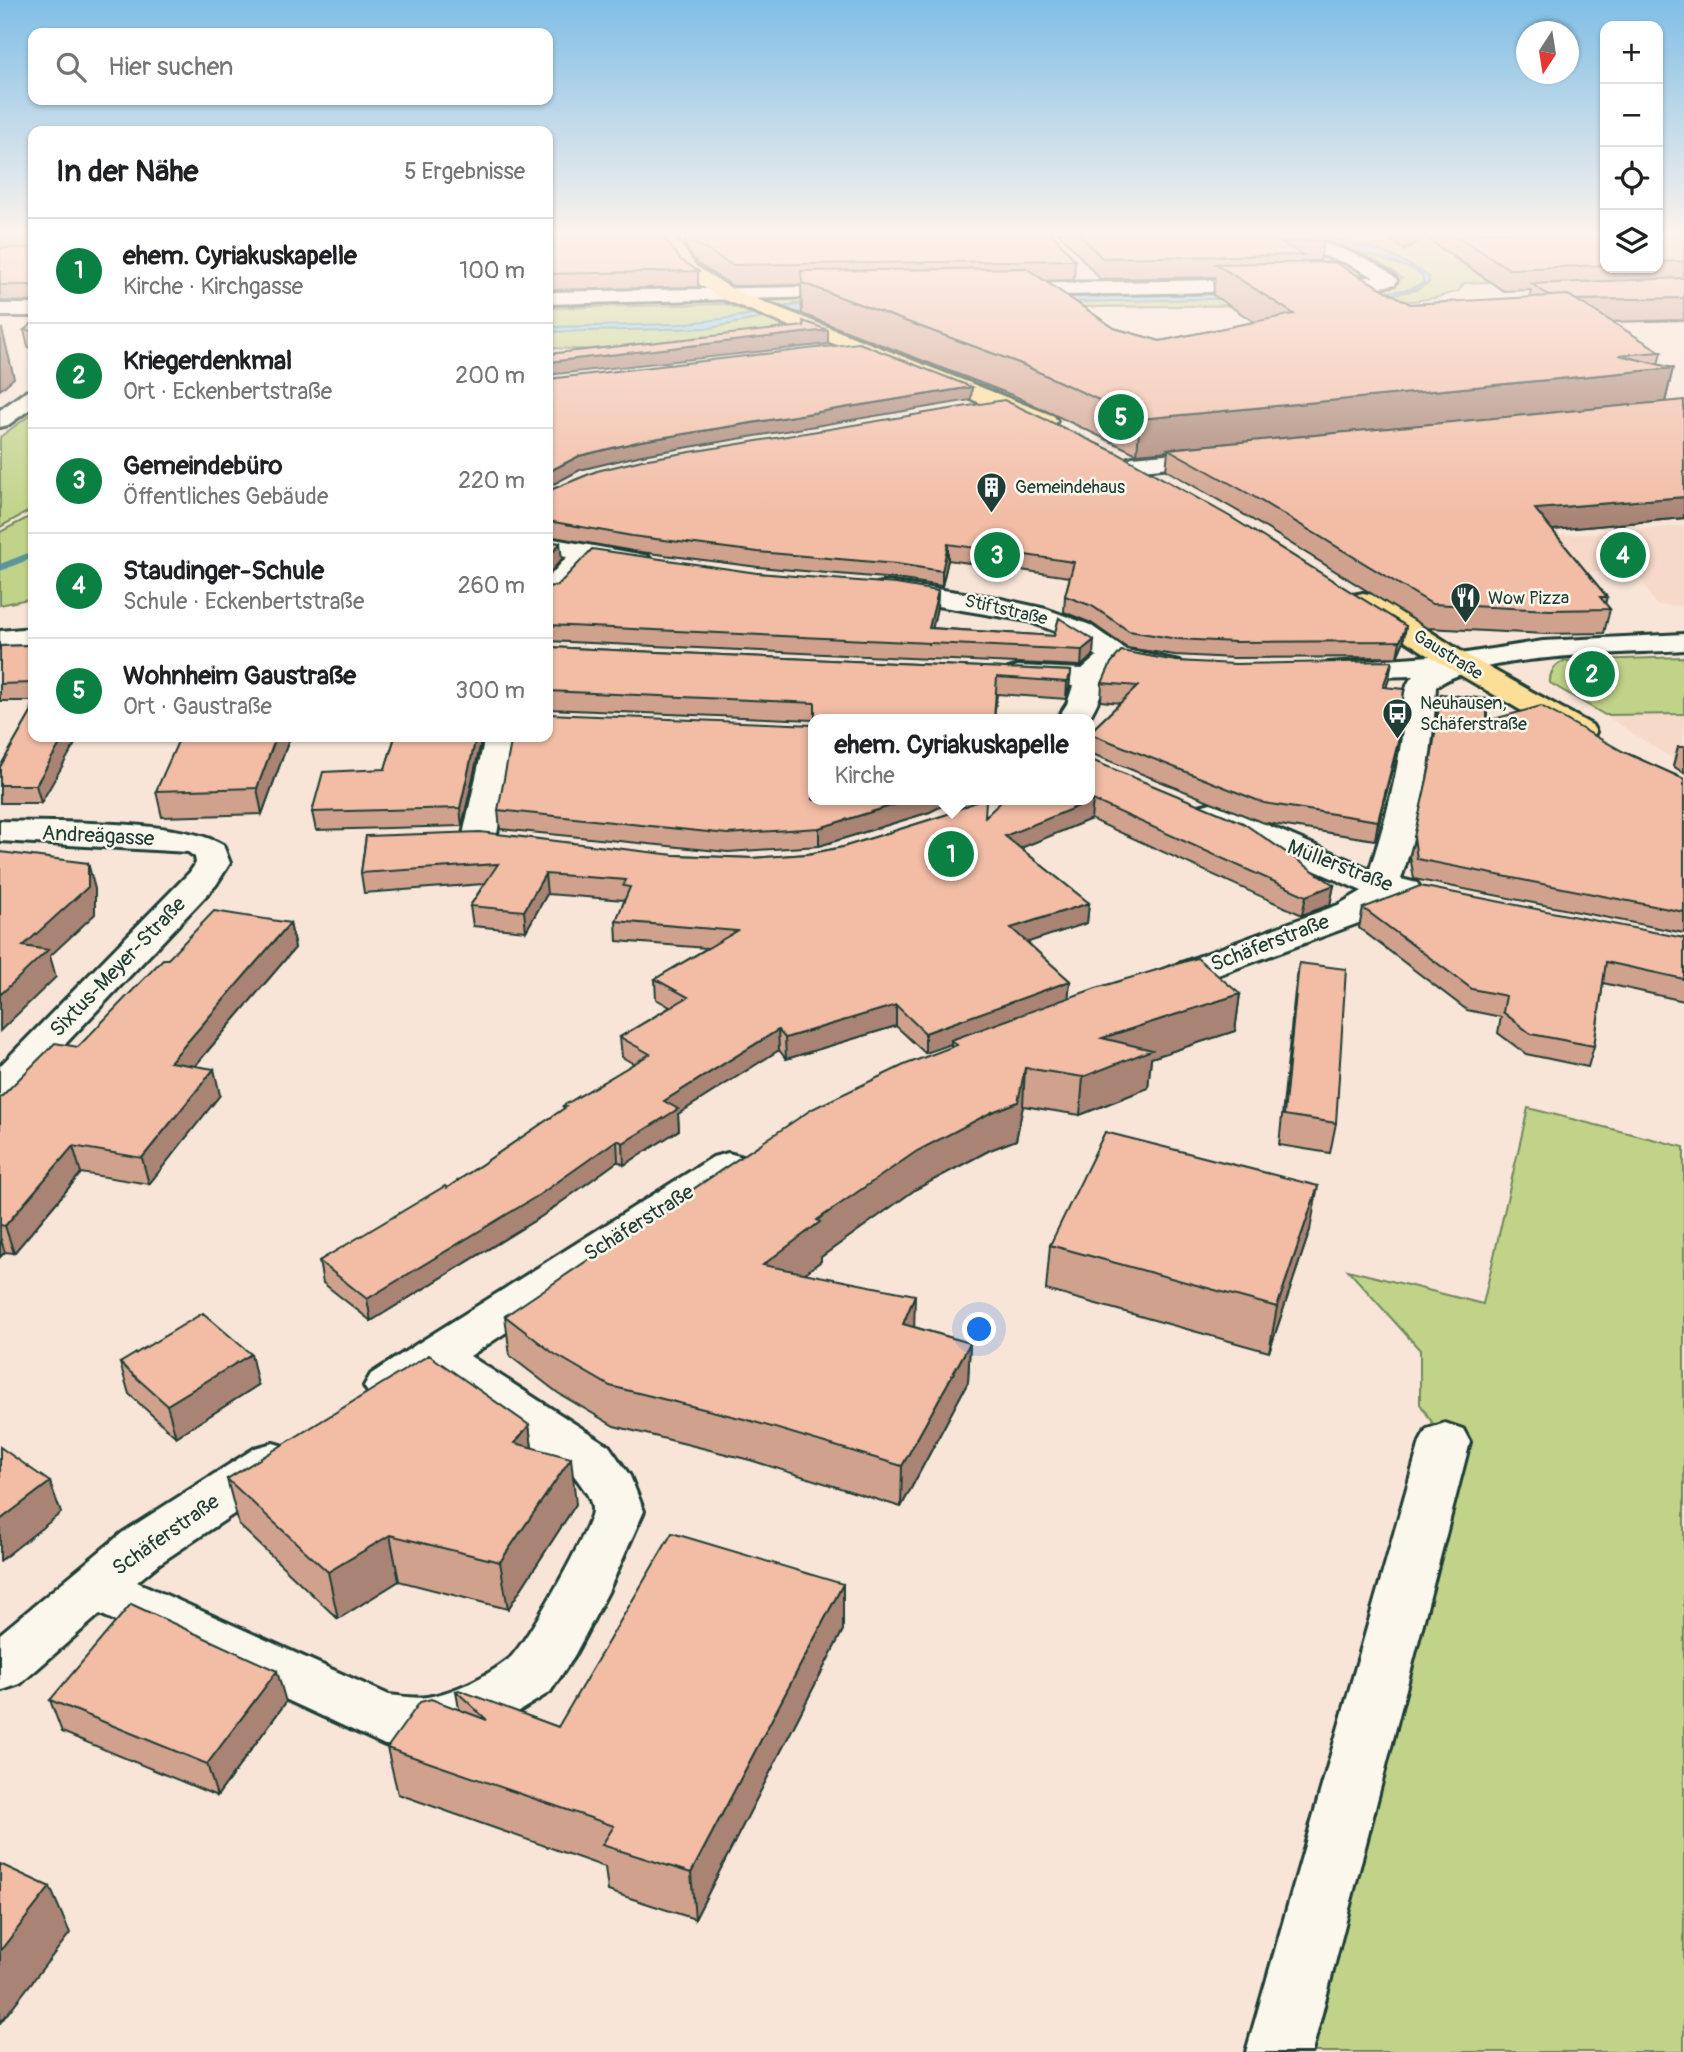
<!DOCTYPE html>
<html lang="de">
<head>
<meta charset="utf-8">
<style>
  :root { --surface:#fff; --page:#f6f6f6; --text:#202124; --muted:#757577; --line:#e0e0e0; --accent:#0b8043 }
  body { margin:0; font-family:Pangolin,sans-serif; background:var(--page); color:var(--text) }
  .controls { position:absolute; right:21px; top:21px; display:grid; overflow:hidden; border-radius:14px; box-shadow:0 2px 5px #0004 }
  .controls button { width:63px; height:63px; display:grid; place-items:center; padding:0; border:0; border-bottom:2px solid var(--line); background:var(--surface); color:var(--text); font:35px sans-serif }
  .compass { position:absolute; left:1516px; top:21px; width:63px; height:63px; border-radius:50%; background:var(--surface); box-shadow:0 2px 5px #0004; rotate:192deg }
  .you { position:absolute; left:980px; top:1330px; width:24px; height:24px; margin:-18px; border:5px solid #fff; border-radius:50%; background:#1a73e8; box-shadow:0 0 0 10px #1a73e833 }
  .badge { display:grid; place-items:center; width:46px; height:46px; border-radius:50%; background:var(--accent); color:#fff; font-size:23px; font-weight:700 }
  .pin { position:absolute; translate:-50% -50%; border:4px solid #fff; box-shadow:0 2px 7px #0006 }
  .popup { position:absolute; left:808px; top:714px; width:287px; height:91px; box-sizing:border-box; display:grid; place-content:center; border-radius:14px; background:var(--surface); filter:drop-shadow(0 2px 5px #0005); font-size:23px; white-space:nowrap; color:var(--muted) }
  .popup b { font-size:26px; color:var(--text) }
  .popup::after { content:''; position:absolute; left:50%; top:100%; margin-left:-14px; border:14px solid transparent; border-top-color:var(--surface) }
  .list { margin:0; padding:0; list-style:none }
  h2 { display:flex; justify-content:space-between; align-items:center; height:91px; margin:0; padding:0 28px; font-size:30px }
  h2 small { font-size:23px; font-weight:400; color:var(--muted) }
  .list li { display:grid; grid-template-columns:46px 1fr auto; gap:21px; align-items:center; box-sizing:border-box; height:105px; padding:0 28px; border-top:2px solid var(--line) }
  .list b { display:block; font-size:26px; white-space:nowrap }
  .list p { margin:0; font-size:23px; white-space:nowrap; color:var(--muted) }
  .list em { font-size:23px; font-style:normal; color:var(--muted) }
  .icon { flex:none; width:38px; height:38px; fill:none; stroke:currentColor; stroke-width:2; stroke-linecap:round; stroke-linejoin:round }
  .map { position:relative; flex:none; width:1684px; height:2052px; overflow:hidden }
  .search { position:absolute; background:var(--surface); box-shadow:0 2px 5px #0004; left:28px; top:28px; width:525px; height:77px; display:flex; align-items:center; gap:18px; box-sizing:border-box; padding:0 24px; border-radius:14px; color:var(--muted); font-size:26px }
  .panel { position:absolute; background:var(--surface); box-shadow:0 2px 5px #0004; left:28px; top:126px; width:525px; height:616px; border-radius:14px }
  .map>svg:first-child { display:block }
  .built { fill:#f6d9c8 }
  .green { fill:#c0d388; stroke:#70885e; stroke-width:2 }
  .water { fill:#84cee4; stroke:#5c949e; stroke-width:2 }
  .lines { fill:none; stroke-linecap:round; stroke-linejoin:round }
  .stream { fill:#5c949e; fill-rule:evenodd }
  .minor-casing { stroke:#1f3d34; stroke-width:6 }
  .major-casing { stroke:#1f3d34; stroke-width:6 }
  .minor { fill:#fbf7ec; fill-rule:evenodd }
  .major { fill:#fdde96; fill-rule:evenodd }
  .wall { fill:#d0a28e; stroke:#1f3d34; stroke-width:2 }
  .shaded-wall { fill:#a98474; stroke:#1f3d34; stroke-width:2 }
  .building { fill:#f2bca5; stroke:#1f3d34; stroke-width:2 }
  .labels { text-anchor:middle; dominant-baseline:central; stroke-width:5; stroke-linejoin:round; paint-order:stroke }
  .far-poi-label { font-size:18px; fill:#1f3d34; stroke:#fbf7ec; text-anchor:start }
  .far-street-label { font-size:18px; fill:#1f3d34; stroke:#fbf7ec }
  .street-label { font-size:21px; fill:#1f3d34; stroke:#fbf7ec }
</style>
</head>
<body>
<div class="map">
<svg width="1684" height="2052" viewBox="0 0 1684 2052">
  <rect width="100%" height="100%" fill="#f8e5d7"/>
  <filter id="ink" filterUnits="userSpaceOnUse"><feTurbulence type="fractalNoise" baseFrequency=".0143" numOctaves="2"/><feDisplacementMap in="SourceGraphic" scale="14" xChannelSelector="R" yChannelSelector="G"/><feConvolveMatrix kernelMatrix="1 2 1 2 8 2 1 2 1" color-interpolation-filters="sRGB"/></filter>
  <g filter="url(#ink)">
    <path class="built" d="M1684 526V606L1656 605 1638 574 1580 571 1542 537Z
      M1684 714 1682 765 1605 715 1667 714Z"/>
    <path class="green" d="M1296 232 1411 268 1422 275 1424 283 1402 292 1379 293 794 304 783 307 769 301 803 297 1394 282 1402 278 1392 270Z
      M1313 232H1369L1376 237 1421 234 1489 282 1464 283 1459 291 1435 298 1388 304 1085 307 873 317 826 323 798 313 882 306 1389 295 1416 290 1429 282C1411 254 1345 242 1313 232Z
      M726 304 831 344 832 347 827 349 792 334 665 352 548 348V308Z
      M33 413V509L0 527V437Z
      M33 515V598L0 605V532Z
      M1684 657V714L1605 715 1550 683C1549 673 1555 664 1564 661Z
      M1528 1108 1684 1147V2052H1279L1445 1442 1420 1404V1350L1348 1270 1483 1304Z"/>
    <path class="water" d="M1296 232C1327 232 1406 257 1429 277V282L1416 290 1389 295 882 306 789 313 710 328 548 332V327L679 324 730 318 813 302 1279 293H1379L1413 289 1424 283 1422 275 1411 268Z"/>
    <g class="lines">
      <path class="stream" d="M33 551V558L0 571V564Z"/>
      <defs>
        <path id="minor" d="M1256 232C1265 232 1275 231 1283 232 1310 237 1382 259 1397 280L1395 284 1372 289 1003 296 994 290 1003 284 1374 277 1346 263 1259 236Z
          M852 286 861 292 859 296 548 304V292Z
          M0 304H33V316H0Z
          M33 390V407L8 425 0 427V410L25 392Z
          M1219 449 1227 451 1231 456 1227 461 1133 471 1125 469 1121 464 1125 459 1133 457Z
          M548 538 639 554 648 556 652 562 648 568 639 570 592 562 558 599 548 601V578L567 557 548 554Z
          M887 582 992 597 1046 609 1090 625 1126 650 1179 661 1183 667 1179 673 1169 676 1118 666C1100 684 1102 700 1088 719H1057L1067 704 1073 686 1008 681 1003 675 1008 669 1018 666 1082 669 1097 656 1070 637 1028 621 877 596 874 590 877 584Z
          M33 628V644L0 647V631Z
          M1684 634V650C1625 654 1480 653 1436 687 1433 752 1422 817 1401 879L1417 883 1422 890 1417 897 1405 900 1394 898 1364 921 1172 992 1159 995 1146 992 1140 984 1146 976 1338 905 1362 891 1199 820 1195 813 1199 806 1211 803 1223 806 1370 869C1385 823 1397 777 1403 729 1404 713 1401 688 1413 676L1338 678 1328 675 1324 669 1328 663 1460 654 1543 641Z
          M485 737H515L496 839 491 846 479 849 467 846 462 839Z
          M0 821C54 823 180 819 223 845L230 863 216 885 14 1098 0 1101V1066L190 872 196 863 195 857 188 852 0 841Z
          M728 1153 743 1157 749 1167 743 1177 470 1356 609 1446 630 1476 644 1511 608 1592 574 1656 550 1692 508 1718 459 1737 425 1747 385 1745 100 1614 20 1684 0 1691V1634L122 1533 255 1448 273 1443 291 1448 298 1462 291 1476 160 1563 137 1582 389 1695C401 1696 415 1699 427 1697 455 1692 486 1677 509 1659 525 1646 590 1531 592 1511 593 1498 580 1484 573 1474L434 1379C410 1395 401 1407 371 1398L364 1386 371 1374 417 1344 713 1157Z
          M1445 1423 1463 1429 1470 1442 1312 2052H1246L1420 1442 1427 1429Z"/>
        <path id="major" d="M653 232H671L696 266 734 290 1054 416 1057 421 1054 426H1038L720 298 684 274Z
          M1363 593 1373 595 1470 657 1592 725 1596 732 1592 739 1581 741 1570 739 1450 669 1353 607 1349 601 1353 595Z"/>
      </defs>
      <use href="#minor" class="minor-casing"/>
      <use href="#major" class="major-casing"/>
      <use href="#minor" class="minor"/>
      <use href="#major" class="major"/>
    </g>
    <path class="wall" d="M0 232H33V302L0 301Z
      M548 232 681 260 698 271V287L548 290Z
      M674 232H1051L1075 260 1074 280 1045 281 1114 328 1160 341 1254 322 1213 295 1215 277 1100 279 1058 232H1305L1324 238 1320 261H1302V263L1410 304 1529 298 1531 290 1504 291 1425 237 1405 250 1380 232H1605V268H1658V232H1684V320L1611 322 1661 352 1658 365 1673 368 1665 402 1684 518 1552 530 1607 597 1605 604 1610 609 1604 633 1545 634 1427 628 1248 517 1166 470 1168 451 1137 454 1017 397 802 314 801 285 733 286 698 264 686 248 685 233H675Z
      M33 323V348L28 347 24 330Z
      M597 471 1406 626 1403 643 1397 657 1233 658 1175 655 1127 648 1091 623 1064 612 1065 596 1070 577 948 560 942 586 896 579 758 567 633 551 548 536V491Z
      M757 573 938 591 937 607 932 628 1054 636 1059 618 1093 656 1081 666 548 641V587Z
      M33 645V701H0V646Z
      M548 647 1071 671 1069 688 1066 699 997 694 994 719 813 720 548 709Z
      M1176 661 1389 679 1386 687 1394 761 1375 840 1261 822 1090 753 1089 733 1120 703 1101 701 1102 683Z
      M1441 694 1487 721 1624 752 1684 779V933L1414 879 1410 856 1428 777Z
      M31 713 41 803H0V767Z
      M290 737 262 814 162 817 156 791Z
      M395 737H482L462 826 316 830 312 812 385 769Z
      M1678 747H1684V773L1673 766Z
      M1089 759 1334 885 1330 905 1302 915 1091 819 1020 848 1089 903 1087 923 1027 942 1070 981 1068 998 1240 994 1235 1031 1151 1058 1148 1088 1080 1115 1023 1106 1016 1140 990 1150 916 1189 821 1257V1261L805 1273 914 1327 970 1343 968 1382 901 1507 750 1460 614 1426 558 1393 510 1356 505 1316 951 1048V1044L925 1053 896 1026 786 1059 779 1050 678 1114 679 1130 624 1165 618 1161 542 1216 371 1321 323 1283 319 1261 447 1188 564 1109 563 1106 634 1064 622 1057 620 1037 670 1007 656 999 655 979 707 948 617 941 616 921 624 902V900L547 894 526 931 473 926 470 906 484 884 364 893 361 873 366 836 674 855 752 858 808 854 843 847 945 815 985 816Z
      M498 810 930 812 819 846 728 852 500 829Z
      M1363 908 1684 938V1001L1603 983 1594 1046 1588 1067 1526 1054 1498 1033 1501 1017 1467 1010 1359 928Z
      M290 923 295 948 195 1066 220 1095 149 1184 81 1173 14 1253 5 1252 0 1257V1098L78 1047 168 959Z
      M1299 963 1336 1123 1330 1153 1279 1145 1295 991Z
      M1310 1230 1269 1352 1046 1290 1050 1245Z
      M120 1363 258 1385 176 1437 129 1394Z
      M529 1425 532 1448 576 1504 508 1609 399 1581 338 1619 239 1525 227 1479Z
      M843 1584V1630L695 1919 608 1891 605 1867 398 1794 387 1748 459 1709 456 1691 558 1727Z
      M50 1700 286 1702 217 1796 62 1732Z"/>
    <path class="shaded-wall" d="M1408 232H1426L1425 237 1405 250Z
      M2 329 14 378 0 390V331Z
      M828 330V344L548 375V362Z
      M1673 368 1665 402 1168 449V451L1137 454 1140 419Z
      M972 387 971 400 642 455 580 470 548 487V472L579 456 641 441Z
      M1684 497V518L1531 532 1535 509Z
      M560 543 562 559 548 575V558Z
      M948 544V560L942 586V571Z
      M938 591 937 607 929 645V628Z
      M1406 626 1403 643 1397 657 1400 641Z
      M1094 640 1093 656 1081 666 1082 650Z
      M1392 661 1389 679 1380 705 1383 687Z
      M1071 671 1069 688 1066 699 1067 682Z
      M1091 734 1090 753H1089V736Z
      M64 737H79L41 803 36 785Z
      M276 737H290L262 814 257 788Z
      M476 737H482L462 826 460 808Z
      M1398 742 1394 761 1375 840 1378 821Z
      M910 800H954L930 812 819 846V828Z
      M1093 800 1091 819 1004 855 1005 836Z
      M88 863 95 889V914L50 956 56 977 0 1031V995L23 946Z
      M545 874 547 894 526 931 524 911Z
      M1334 885 1330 905 1302 915 1306 896Z
      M1089 903 1087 923 1010 948 1011 928Z
      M290 923 295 948 176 1088 170 1062Z
      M1070 981 1068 1002 951 1040V1044L925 1053V1033Z
      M1240 994 1235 1031 1151 1058 1148 1088 1080 1115 1083 1077 1102 1038Z
      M896 1005V1026L786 1059 785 1038Z
      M778 1030 779 1050 678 1114 679 1130 624 1165 623 1143 664 1101Z
      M1025 1068 1023 1106 1016 1140 990 1150 916 1189 821 1257V1261L764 1304 763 1265 817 1220Z
      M214 1069 220 1095 149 1184 142 1158Z
      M617 1140 618 1161 542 1216 371 1321 367 1299Z
      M73 1146 81 1173 14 1253 5 1226Z
      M1318 1186 1310 1230 1269 1352 1277 1307Z
      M0 1237 5 1252 0 1257Z
      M915 1295 914 1334 903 1324Z
      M970 1343 968 1382 901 1507 902 1466Z
      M251 1354 258 1385 176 1437 167 1405Z
      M529 1425 535 1471 515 1443Z
      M571 1458 576 1504 508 1609 500 1562Z
      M50 1482 61 1513 0 1561V1520Z
      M390 1535 399 1581 338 1619 328 1572Z
      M843 1584V1630L695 1919 691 1873Z
      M277 1671 286 1702 217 1796 207 1764Z
      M50 1887 70 1933 0 2023V1951Z"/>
    <path class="building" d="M0 232H33V288L29 285H0V248H31L32 237 30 234 0 233Z
      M548 232H660L681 260 698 271 548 274Z
      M688 232H1051L1075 260 732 265 697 244Z
      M1078 232H1305L1324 238 1323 240 1278 241 1303 255 1102 258Z
      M1451 232H1605V265L1509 269Z
      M1658 232H1684V261L1658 262Z
      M1334 262 1410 304 1568 295 1661 352 1619 355 1673 368 1140 419 1019 363 802 283 801 271 1026 268 1114 328 1160 341 1294 314 1216 264Z
      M1684 278V298L1576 300 1568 295 1550 296 1532 284Z
      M803 321 828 330 548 362V354L804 326Z
      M33 323V331L24 330Z
      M859 343 972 387 641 441 579 456 548 472V379Z
      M1004 400 1117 453 1229 516 1406 626 1400 641 1235 642 1177 639 1129 631 1092 606 1065 596 1074 562 948 544 942 571 897 564 758 552 632 536 548 521V491L597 471 642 460Z
      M1684 400V497L1535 509 1607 597H1600L1610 609 1550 610 1432 604 1251 495 1168 449Z
      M548 541 560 543 548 558Z
      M592 549 757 573 896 584 938 591 929 628 1054 636 1059 618 1094 640 1082 650 548 625V587L558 585Z
      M33 645V683L0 684V646Z
      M548 647 1071 671 1067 682 997 677 994 719H815V703L548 691Z
      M1121 651 1176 661 1235 664 1392 661 1383 687 1404 689 1398 742 1378 821 1264 803 1091 734 1089 736V733L1138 686 1102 683 1111 663Z
      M1441 694 1487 699V721L1541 706 1624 752 1684 779V912L1417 859 1414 837 1430 766Z
      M33 702V737H64L36 785H0V767L31 713Z
      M548 714 813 725V800H910L819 828 727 834 498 810 512 737H548Z
      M180 737H276L257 788 156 791Z
      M395 737H476L460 808 312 812 323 772 385 769Z
      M1089 756V759L1243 823 1334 885 1306 896 1093 800 1005 836 1089 903 1011 928 1070 981 925 1033 896 1005 785 1038 778 1030 664 1101 678 1109 623 1143 617 1140 539 1195 367 1299 319 1261 445 1186 447 1188 566 1107 563 1106 650 1054 620 1037 688 997 655 979 737 931 616 921 630 887 623 886 626 880 545 874 524 911 470 906 498 864 361 873 366 836 480 832 674 855 752 858 808 854 843 847 945 815 980 800H986L985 817 1003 800H1089Z
      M0 852 88 863V887L23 946 48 950 0 995Z
      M1420 886 1684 938V979L1606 962 1594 1046 1531 1034 1503 1012 1506 996 1472 989 1363 908Z
      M214 911 290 923 170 1062 214 1069 142 1158 73 1146 5 1226 0 1225V1098L55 1043 78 1047 163 959H168Z
      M1197 958 1240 994 1102 1038 1152 1050 1083 1077 1025 1068 1018 1102 992 1112 917 1151 817 1220 820 1222 763 1265 915 1295 903 1324 970 1343 902 1466 748 1420 610 1386 553 1353 505 1316 812 1109 904 1065 957 1045 951 1040 1096 988Z
      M1299 963 1346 969 1336 1123 1284 1115Z
      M1105 1132 1318 1186 1277 1307 1050 1245Z
      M203 1313 251 1354 167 1405 120 1363Z
      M429 1355 529 1425 515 1443 571 1458 500 1562 390 1535 328 1572 227 1479Z
      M0 1447 50 1482 0 1520Z
      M672 1533 843 1584 691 1873 602 1845 614 1826 387 1748 420 1702 431 1699 487 1720 456 1691 459 1690 558 1727Z
      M131 1604 277 1671 207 1764 50 1700Z
      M0 1864 50 1887 0 1951Z"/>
  </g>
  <linearGradient id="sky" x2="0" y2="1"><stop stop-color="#80bee6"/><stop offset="0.45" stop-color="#fcf3ed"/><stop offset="1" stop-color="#fcf3ed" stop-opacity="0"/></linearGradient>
  <rect width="1684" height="519" fill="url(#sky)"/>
  <defs>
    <symbol id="building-pin" viewBox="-11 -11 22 30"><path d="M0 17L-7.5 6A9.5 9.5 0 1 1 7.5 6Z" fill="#1f3d34" stroke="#fbf7ec"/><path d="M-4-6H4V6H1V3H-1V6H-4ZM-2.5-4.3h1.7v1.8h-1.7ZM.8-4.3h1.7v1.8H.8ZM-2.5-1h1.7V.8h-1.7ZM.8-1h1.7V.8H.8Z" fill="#fff"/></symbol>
    <symbol id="restaurant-pin" viewBox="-11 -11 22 30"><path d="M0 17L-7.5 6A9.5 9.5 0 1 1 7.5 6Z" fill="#1f3d34" stroke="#fbf7ec"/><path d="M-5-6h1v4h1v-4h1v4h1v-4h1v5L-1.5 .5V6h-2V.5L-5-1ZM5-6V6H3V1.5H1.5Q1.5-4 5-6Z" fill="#fff"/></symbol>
    <symbol id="bus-pin" viewBox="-11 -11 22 30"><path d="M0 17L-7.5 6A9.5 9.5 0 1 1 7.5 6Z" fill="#1f3d34" stroke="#fbf7ec"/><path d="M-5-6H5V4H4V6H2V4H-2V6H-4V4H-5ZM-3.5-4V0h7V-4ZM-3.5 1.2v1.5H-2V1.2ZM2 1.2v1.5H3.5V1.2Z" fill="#fff"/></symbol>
  </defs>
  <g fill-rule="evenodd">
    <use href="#building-pin" x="974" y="470" width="35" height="47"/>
    <use href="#restaurant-pin" x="1448" y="580" width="35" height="47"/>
    <use href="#bus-pin" x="1380" y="696" width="35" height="47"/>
  </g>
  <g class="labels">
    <g class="far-poi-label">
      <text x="1015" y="487">Gemeindehaus</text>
      <text x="1488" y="598">Wow Pizza</text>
      <text x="1420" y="703">Neuhausen,<tspan x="1420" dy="21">Schäferstraße</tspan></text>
    </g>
    <g class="far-street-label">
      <text transform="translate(1006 610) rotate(13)">Stiftstraße</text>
      <text transform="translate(1448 655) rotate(32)">Gaustraße</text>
    </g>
    <g class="street-label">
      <text transform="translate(98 836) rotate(3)">Andreägasse</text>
      <text transform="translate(1340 866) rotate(21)">Müllerstraße</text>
      <text transform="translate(1270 943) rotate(-21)">Schäferstraße</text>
      <text transform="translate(118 967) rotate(-46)">Sixtus-Meyer-Straße</text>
      <text transform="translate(639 1223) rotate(-32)">Schäferstraße</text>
      <text transform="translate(166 1535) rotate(-35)">Schäferstraße</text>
    </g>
  </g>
</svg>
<div class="controls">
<button>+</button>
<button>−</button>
<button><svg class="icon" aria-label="locate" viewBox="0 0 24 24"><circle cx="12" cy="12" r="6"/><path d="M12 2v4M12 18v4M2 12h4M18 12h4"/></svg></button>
<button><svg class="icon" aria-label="layers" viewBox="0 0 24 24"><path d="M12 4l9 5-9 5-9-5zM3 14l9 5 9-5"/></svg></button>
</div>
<svg class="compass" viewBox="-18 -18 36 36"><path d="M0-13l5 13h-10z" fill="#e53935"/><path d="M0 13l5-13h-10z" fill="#757577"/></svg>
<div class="you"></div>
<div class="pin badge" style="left:951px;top:854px">1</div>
<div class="popup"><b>ehem. Cyriakuskapelle</b>Kirche</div>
<div class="pin badge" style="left:1592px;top:674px">2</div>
<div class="pin badge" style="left:997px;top:555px">3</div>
<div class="pin badge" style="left:1623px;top:555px">4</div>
<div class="pin badge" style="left:1121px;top:417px">5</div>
<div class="search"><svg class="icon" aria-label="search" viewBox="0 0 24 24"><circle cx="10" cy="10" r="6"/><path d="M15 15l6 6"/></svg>Hier suchen</div>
<section class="panel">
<h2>In der Nähe<small>5 Ergebnisse</small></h2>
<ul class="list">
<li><span class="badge">1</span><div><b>ehem. Cyriakuskapelle</b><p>Kirche · Kirchgasse</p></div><em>100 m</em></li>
<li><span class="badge">2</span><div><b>Kriegerdenkmal</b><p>Ort · Eckenbertstraße</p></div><em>200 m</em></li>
<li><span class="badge">3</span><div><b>Gemeindebüro</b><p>Öffentliches Gebäude</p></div><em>220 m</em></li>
<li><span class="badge">4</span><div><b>Staudinger-Schule</b><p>Schule · Eckenbertstraße</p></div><em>260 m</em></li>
<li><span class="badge">5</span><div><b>Wohnheim Gaustraße</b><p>Ort · Gaustraße</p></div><em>300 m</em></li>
</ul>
</section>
</div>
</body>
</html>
